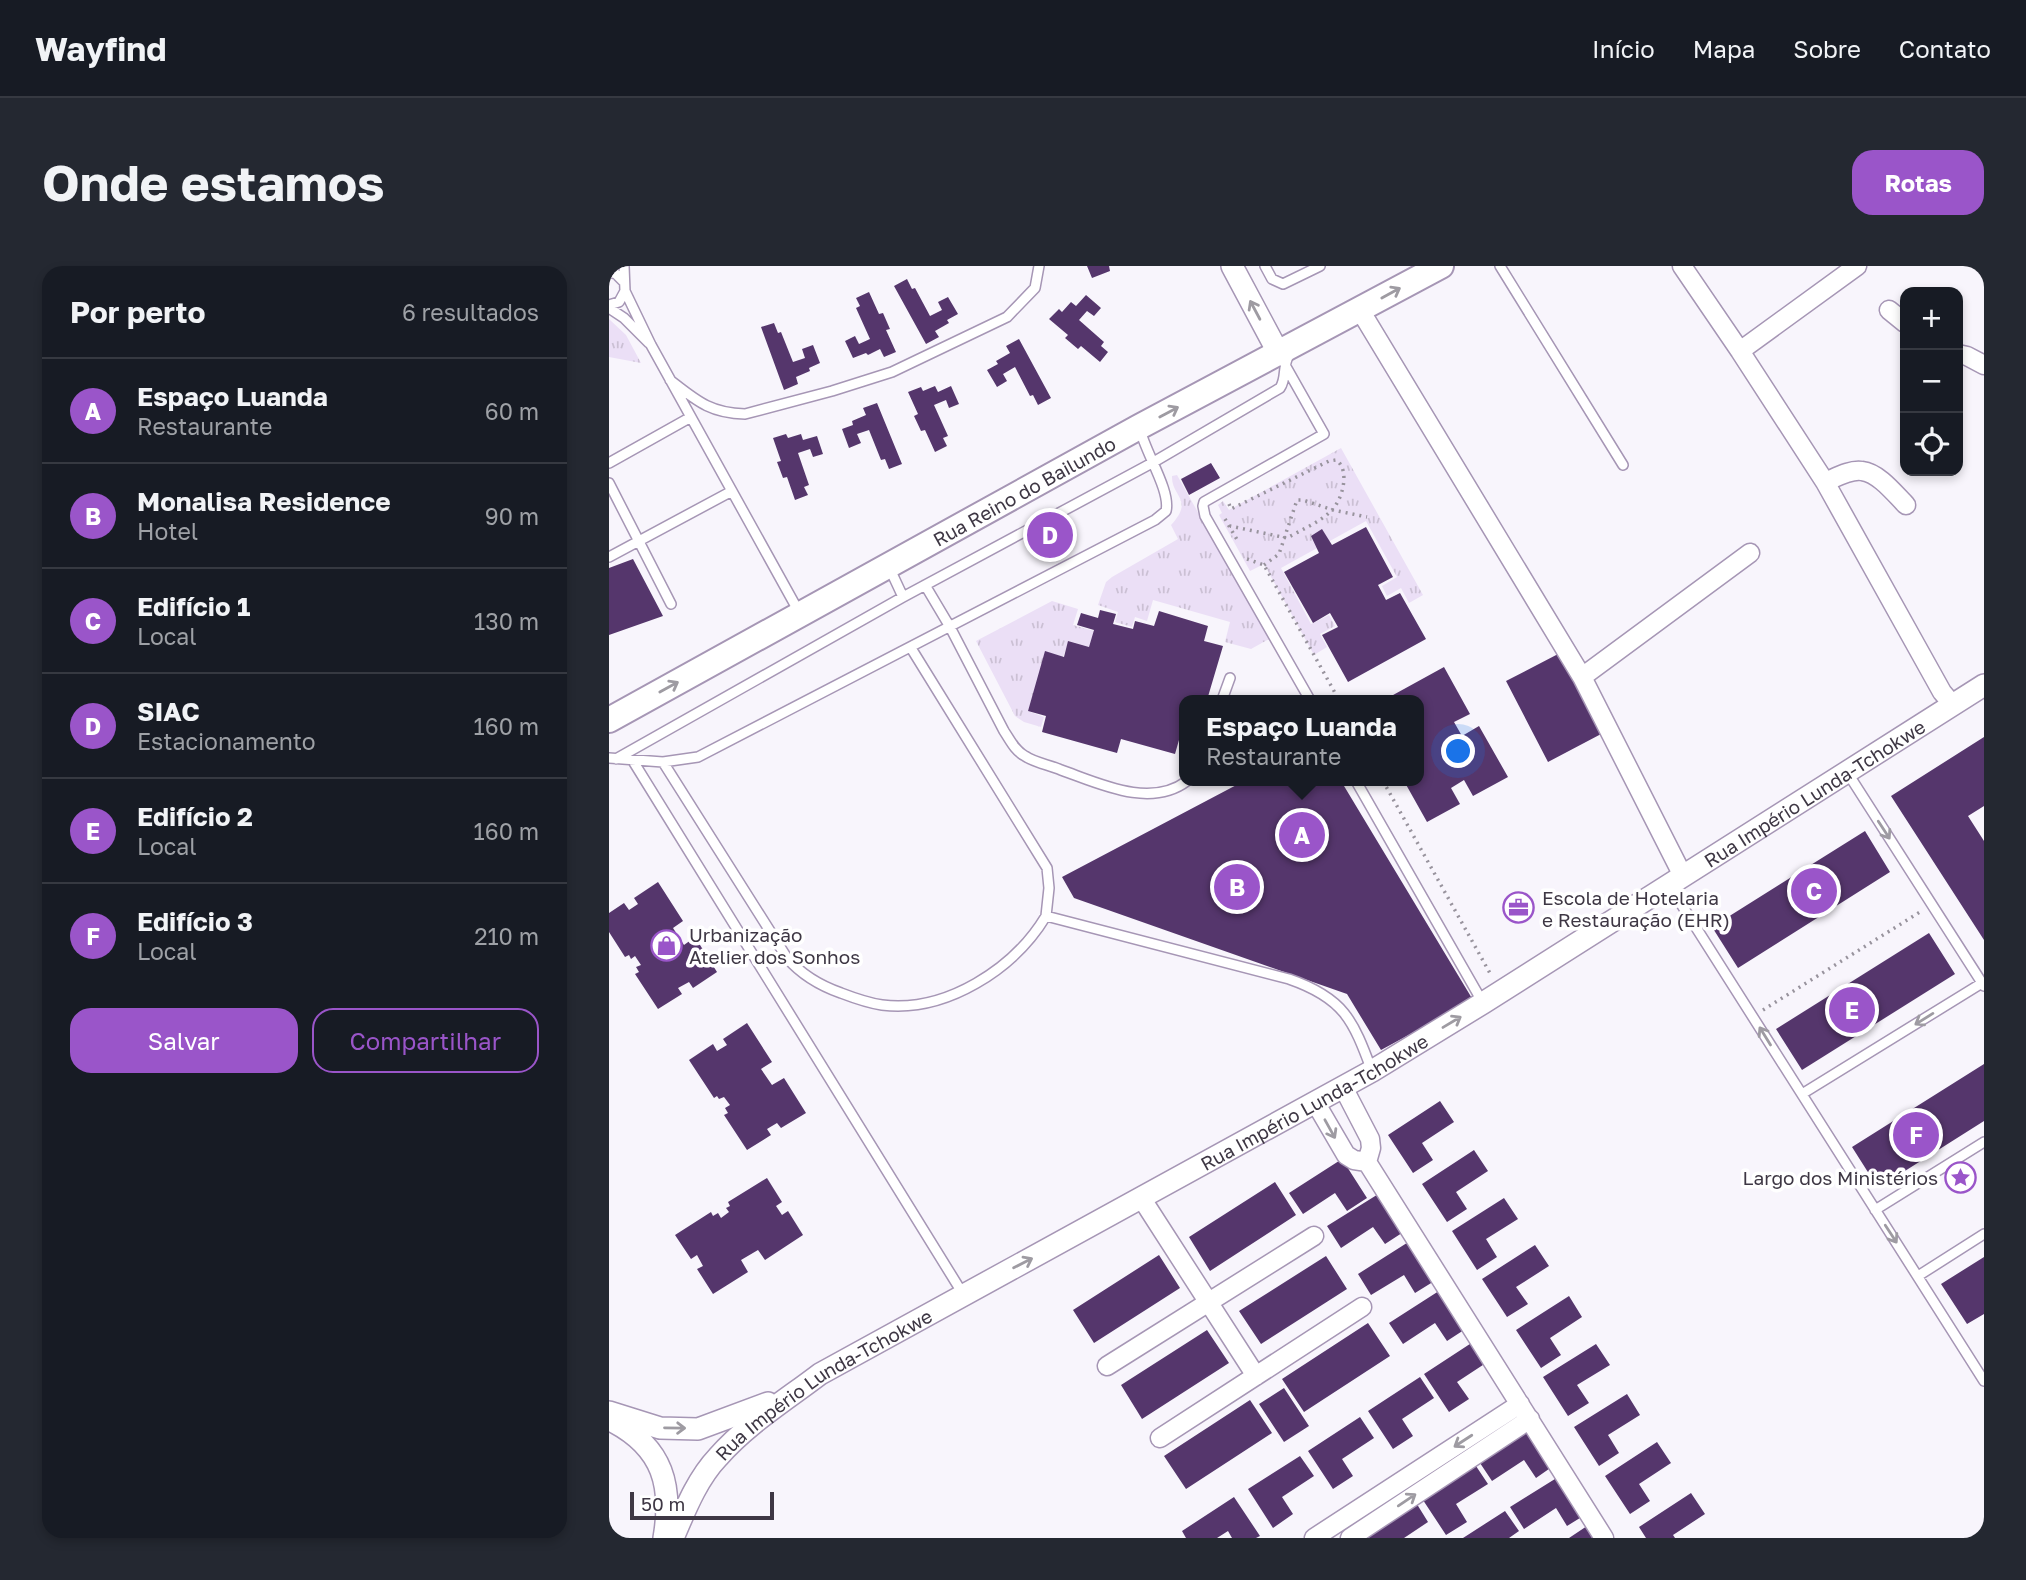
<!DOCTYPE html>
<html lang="pt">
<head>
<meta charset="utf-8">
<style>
  :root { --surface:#171b24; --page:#242831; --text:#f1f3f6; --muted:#9ea1a6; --line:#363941; --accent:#9a55c9 }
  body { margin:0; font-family:"Golos Text",sans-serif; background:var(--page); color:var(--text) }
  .controls { position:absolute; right:21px; top:21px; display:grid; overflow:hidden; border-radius:14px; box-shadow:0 4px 10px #0003 }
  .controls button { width:63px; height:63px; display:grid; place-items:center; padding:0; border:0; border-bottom:2px solid var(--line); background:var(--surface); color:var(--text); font:35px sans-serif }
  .scale { position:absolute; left:21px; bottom:18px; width:144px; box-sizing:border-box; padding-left:7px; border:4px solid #3e3744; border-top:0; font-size:19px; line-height:24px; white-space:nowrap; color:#3e3744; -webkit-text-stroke:5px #fff; paint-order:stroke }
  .you { position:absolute; left:850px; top:486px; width:24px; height:24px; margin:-18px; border:5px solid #fff; border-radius:50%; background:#1a73e8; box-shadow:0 0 0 10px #1a73e833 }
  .badge { display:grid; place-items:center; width:46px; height:46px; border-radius:50%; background:var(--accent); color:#fff; font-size:23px; font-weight:700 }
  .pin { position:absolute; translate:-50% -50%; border:4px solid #fff; box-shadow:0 2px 7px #0006 }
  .popup { position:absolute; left:570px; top:429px; width:245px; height:91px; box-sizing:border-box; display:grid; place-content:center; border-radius:14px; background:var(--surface); filter:drop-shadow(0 2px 5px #0005); font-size:23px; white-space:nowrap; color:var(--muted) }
  .popup b { font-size:26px; color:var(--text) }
  .popup::after { content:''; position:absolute; left:50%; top:100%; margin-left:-14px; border:14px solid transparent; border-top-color:var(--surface) }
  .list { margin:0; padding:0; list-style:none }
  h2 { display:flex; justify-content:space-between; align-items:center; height:91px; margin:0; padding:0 28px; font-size:30px }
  h2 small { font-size:23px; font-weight:400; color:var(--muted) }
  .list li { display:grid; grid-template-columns:46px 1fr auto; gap:21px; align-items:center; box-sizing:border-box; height:105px; padding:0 28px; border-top:2px solid var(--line) }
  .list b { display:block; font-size:26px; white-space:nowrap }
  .list p { margin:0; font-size:23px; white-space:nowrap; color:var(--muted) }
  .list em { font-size:23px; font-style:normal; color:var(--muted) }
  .actions { display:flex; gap:14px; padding:21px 28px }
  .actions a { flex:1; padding:16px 0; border:2px solid var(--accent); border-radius:21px; text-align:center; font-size:24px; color:var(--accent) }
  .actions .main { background:var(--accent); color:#fff }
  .icon { flex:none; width:38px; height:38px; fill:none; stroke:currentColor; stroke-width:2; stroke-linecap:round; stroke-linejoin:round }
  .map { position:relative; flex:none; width:1375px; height:1272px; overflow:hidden; border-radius:21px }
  header { display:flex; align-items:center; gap:42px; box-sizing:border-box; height:98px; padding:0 35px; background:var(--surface); border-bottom:2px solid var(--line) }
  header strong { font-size:33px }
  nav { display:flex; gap:38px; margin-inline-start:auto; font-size:24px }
  .intro { display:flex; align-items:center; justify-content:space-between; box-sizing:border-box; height:168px; padding:0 42px }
  h1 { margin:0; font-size:49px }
  .button { padding:18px 32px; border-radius:21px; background:var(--accent); color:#fff; font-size:24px; font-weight:700 }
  main { display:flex; gap:42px; padding:0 42px }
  aside { flex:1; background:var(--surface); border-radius:21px; box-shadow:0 4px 10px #0003 }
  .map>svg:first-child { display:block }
  .grass { fill:url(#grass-tufts) }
  .building { fill:#55366c }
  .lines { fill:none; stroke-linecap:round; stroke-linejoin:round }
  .service-casing { stroke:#a696b5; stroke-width:12 }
  .minor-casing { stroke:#a696b5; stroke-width:21 }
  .tertiary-casing { stroke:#a696b5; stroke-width:24 }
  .secondary-casing { stroke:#a696b5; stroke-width:28 }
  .path { stroke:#98939d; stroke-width:3.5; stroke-dasharray:2 5; stroke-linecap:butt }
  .service { stroke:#fff; stroke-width:9 }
  .minor { stroke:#fff; stroke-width:18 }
  .tertiary { stroke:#fff; stroke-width:21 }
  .secondary { stroke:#fff; stroke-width:24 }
  .oneway { stroke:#9e9ba2 }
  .labels { text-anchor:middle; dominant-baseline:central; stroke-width:7; stroke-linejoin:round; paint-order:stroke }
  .street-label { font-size:19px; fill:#3e3744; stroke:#fff }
  .poi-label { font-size:19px; fill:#3e3744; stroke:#fff; text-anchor:start }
</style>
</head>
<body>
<header>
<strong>Wayfind</strong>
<nav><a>Início</a><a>Mapa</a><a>Sobre</a><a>Contato</a></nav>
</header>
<div class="intro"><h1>Onde estamos</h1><a class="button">Rotas</a></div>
<main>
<aside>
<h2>Por perto<small>6 resultados</small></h2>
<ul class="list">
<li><span class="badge">A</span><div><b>Espaço Luanda</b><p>Restaurante</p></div><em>60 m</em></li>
<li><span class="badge">B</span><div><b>Monalisa Residence</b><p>Hotel</p></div><em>90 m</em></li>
<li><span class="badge">C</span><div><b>Edifício 1</b><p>Local</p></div><em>130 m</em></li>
<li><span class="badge">D</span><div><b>SIAC</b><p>Estacionamento</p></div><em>160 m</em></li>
<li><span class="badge">E</span><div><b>Edifício 2</b><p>Local</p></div><em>160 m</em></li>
<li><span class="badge">F</span><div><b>Edifício 3</b><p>Local</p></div><em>210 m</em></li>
</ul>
<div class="actions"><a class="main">Salvar</a><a>Compartilhar</a></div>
</aside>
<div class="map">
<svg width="1375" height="1272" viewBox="0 0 1375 1272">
  <defs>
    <pattern id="grass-tufts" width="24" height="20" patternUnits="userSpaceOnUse" patternTransform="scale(1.75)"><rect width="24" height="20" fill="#ebdff6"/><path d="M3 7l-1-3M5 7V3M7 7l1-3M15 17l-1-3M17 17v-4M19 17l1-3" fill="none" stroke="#cbc0d4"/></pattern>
  </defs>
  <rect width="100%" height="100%" fill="#f8f5fc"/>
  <path class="grass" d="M0 53 17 69 32 97 0 91Z
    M732 182 814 329 800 337 792 322 778 330 773 320 788 311 757 255 672 302 702 358 720 349 726 360 711 368 718 381 705 389 655 298 641 305 610 249 613 247 609 239 614 235 620 244Z
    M568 209 660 373 642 383 616 376 621 356 544 334 538 355 526 351 523 361 506 356 509 346 489 339 497 316 503 311 569 273 562 259C586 233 562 231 563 210Z
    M443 335 469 343 464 359 485 365 480 381 460 375 454 391 437 386 419 445 435 451 432 461 415 456 406 450 367 375Z"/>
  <path class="building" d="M478 0H500L501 5 483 12Z
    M298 13 303 23 306 22 321 50 333 44 329 36 339 31 349 48 338 54 340 57 326 65 330 71 317 78 285 20Z
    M260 26 270 48 274 47 281 63 277 64 287 86 275 91 271 83 259 89 257 87 244 92 236 75 246 70 250 78 261 73 247 42 251 40 247 32Z
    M477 29 492 42 485 50 478 45 470 54 495 76 492 80 499 86 491 96 472 80 469 83 456 72 459 69 440 53 450 43 453 46 462 36 467 40Z
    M165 57 169 67 172 66 184 96 196 92 193 83 204 79 211 97 200 102 201 105 187 111 189 118 175 124 152 61Z
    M410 73 442 132 429 139 424 129 421 130 406 101 394 108 398 115 388 121 378 104 389 98 387 95 401 87 397 80Z
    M326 120 329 126 342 120 350 138 340 142 337 134 325 139 339 170 334 172 338 180 326 186 316 164 312 165 305 150 309 148 299 126 312 121 314 125Z
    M268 137 293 198 280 203 276 193 272 194 260 164 248 168 252 177 240 182 233 163 244 159 243 155 257 149 254 142Z
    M177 168 179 172 192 168 194 174 208 170 214 188 204 191 201 183 189 187 200 219 195 221 199 229 186 234 178 211 174 212 168 196 172 195 164 172Z
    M602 197 611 212 580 229 572 213Z
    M757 261 784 311 769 319 777 334 791 327 817 373 739 416 713 369 729 361 721 347 704 357 675 306 710 287 702 270 713 263 723 279Z
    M24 293 54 350 0 369V302Z
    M491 344 507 348 504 358 524 363 526 355 545 360 550 345 599 360 595 375 614 380 598 434 582 431 581 434H576V453L566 488 512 473 508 487 433 466 437 450 419 445 436 385 455 391 459 375 480 381 485 364 468 359 472 347 489 352Z
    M951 387 994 467 939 496 897 415Z
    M835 401 861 448 845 456 853 470 870 460 899 511 864 530 855 514 842 522 851 538 818 556 795 515H810V434H775Z
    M1375 471V540L1359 550 1375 575V674L1282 530Z
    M635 515H732L864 734 772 784 738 728 465 632 453 611Z
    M1256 565 1281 606 1129 702 1103 661Z
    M49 616 74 655 64 662 75 679 86 671 108 706 84 722 80 716 69 722 73 728 49 743 26 708 30 706 27 701 32 699 26 690 22 693 20 689 16 691 0 666V647L15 637 20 644 29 638 25 632Z
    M1320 667 1346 708 1193 804 1167 763Z
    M138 757 163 796 152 803 163 819 175 812 197 847 172 862 168 857 158 863 162 869 138 884 115 849 119 847 116 842 121 839 115 831 110 833 108 830 105 832 80 794 104 778 108 785 118 779 114 773Z
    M1375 798V855L1269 922 1243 881Z
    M831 835 845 856 813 877 824 894 804 907 779 869Z
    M865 884 879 905 847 926 858 943 838 956 813 918Z
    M733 893 758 932 738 945 726 927 694 948 680 927Z
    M158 912 173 936 167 940 173 949 179 945 194 969 156 994 149 984 132 994 139 1006 104 1028 88 1003 94 1000 88 989 82 993 66 969 102 946 104 950 109 947 112 952 120 946 117 942 121 940 119 936Z
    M666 916 687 949 601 1005 580 971Z
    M771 927 796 965 776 978 764 961 732 982 718 960Z
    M895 932 909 953 877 973 888 991 868 1004 843 965Z
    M801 975 827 1014 806 1027 795 1009 762 1029 749 1008Z
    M926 979 940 1000 907 1021 919 1038 898 1051 873 1013Z
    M550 989 571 1022 485 1077 464 1044Z
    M717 990 738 1023 652 1078 630 1045Z
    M1375 991V1048L1358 1058 1332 1018Z
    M833 1023 858 1062 838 1075 826 1057 794 1078 780 1057Z
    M960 1030 973 1051 941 1072 952 1089 932 1102 907 1064Z
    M759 1057 781 1090 695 1146 673 1113Z
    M598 1064 620 1097 533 1153 512 1119Z
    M867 1074 880 1095 848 1116 860 1133 840 1146 815 1108Z
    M987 1078 1001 1099 968 1119 980 1137 959 1150 934 1111Z
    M811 1111 825 1132 793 1153 804 1170 784 1183 759 1145Z
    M675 1122 700 1160 675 1176 650 1138Z
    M1018 1128 1031 1149 999 1169 1010 1187 990 1200 965 1161Z
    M641 1134 663 1167 577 1223 555 1190Z
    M751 1151 765 1172 733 1193 744 1210 724 1223 699 1185Z
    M922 1160 947 1198 927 1212 915 1194 883 1215 869 1194Z
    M1048 1176 1062 1197 1030 1218 1041 1235 1021 1248 996 1210Z
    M691 1190 705 1210 673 1231 684 1248 664 1262 639 1223Z
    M865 1197 879 1218 847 1238 858 1256 837 1269 812 1231Z
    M954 1208 979 1247 958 1260 947 1242 915 1263 901 1241Z
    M1082 1227 1096 1248 1064 1269 1066 1272H1037L1030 1261Z
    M625 1231 651 1270 647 1272H623L619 1265 608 1272H577L573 1265Z
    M806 1235 819 1256 795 1272H755Z
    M896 1245 910 1265 900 1272H854Z
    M984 1256 994 1272H960Z"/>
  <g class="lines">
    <defs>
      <path id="service" d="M15 0 16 25 42 79 190 346
        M656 0 663 13 674 18 711 0
        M891 0 1014 199
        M0 6 7 8 15 16
        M0 39 10 36 16 25
        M0 42 15 52 40 77
        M676 99 715 168 595 236 594 240 596 250 701 434
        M61 114C88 135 101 147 136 148L223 125 283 106 398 51 426 22 430 0
        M0 197 82 151
        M0 217 62 338
        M0 291 123 225
        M280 301 294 331
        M316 319 341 361 395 465C401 474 406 485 416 490 426 497 441 499 452 504 489 517 541 543 578 515
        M302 382 438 602 440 622 437 650
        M613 434 621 412
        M0 492 54 496 89 491 546 254 557 245C562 225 536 186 531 163
        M7 493 294 331 543 197 671 122C678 112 673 100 680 89
        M24 495 354 1028
        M54 496 178 692C192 708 212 720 232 727 245 732 259 737 273 739 337 747 405 703 437 650L680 713C735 732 744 754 763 805
        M1238 506 1375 720
        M747 515 874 737
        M1060 619 1375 1115
        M1193 828 1373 717
        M1266 944 1375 876
        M1309 1010 1375 968"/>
      <path id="minor" d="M1073 0 1131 85 1216 216 1333 426 1344 439
        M751 44 973 411 1074 610
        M1280 44 1296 57
        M1131 85 1248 0
        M1349 88 1358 90 1375 99
        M1216 216C1226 212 1241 203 1253 205 1270 207 1286 228 1297 239
        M973 411 1141 287
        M734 821 761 873 762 882 758 896 995 1272
        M706 836 737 889 745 894 758 896
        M533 933 647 1110
        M498 1100 705 970
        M551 1172 753 1041
        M705 1272 911 1138
        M741 1272 921 1153"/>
      <g id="tertiary">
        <path d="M623 0 670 88"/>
        <path d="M0 1146 51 1162 89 1163 159 1137"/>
        <path d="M5 1156C54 1182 64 1220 55 1272"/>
        <path id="s1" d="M64 1272C76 1244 88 1213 109 1191 138 1158 177 1134 211 1108L763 805 874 737 1375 419"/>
      </g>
      <g id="secondary">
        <path id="s2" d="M0 454 530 161 832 0"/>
      </g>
    </defs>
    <use href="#service" class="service-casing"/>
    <use href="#minor" class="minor-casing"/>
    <use href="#tertiary" class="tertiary-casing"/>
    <use href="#secondary" class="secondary-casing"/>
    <path class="path" d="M620 238 622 243 720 195 727 194C742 204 733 235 722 245 711 256 692 264 678 272L621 260
      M616 253 630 277
      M638 293 655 299 730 434
      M655 299 670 288 688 234H694L724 244 758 251
      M774 515 882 709
      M1154 744 1311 646"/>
    <use href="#service" class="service"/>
    <use href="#minor" class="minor"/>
    <use href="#tertiary" class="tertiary"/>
    <use href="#secondary" class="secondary"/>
  </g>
  <defs><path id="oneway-shaft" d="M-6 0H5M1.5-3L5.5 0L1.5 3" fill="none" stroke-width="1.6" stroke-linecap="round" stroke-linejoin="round" transform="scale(1.75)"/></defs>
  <g class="oneway">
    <use href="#oneway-shaft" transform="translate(782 27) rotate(-29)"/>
    <use href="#oneway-shaft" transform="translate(646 44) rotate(-118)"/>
    <use href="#oneway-shaft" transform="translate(560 146) rotate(-28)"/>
    <use href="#oneway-shaft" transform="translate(60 421) rotate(-29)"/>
    <use href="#oneway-shaft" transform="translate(1275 564) rotate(57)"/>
    <use href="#oneway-shaft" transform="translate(1315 753) rotate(148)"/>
    <use href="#oneway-shaft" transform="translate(843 756) rotate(-31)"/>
    <use href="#oneway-shaft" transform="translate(1156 770) rotate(-122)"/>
    <use href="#oneway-shaft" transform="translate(721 863) rotate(61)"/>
    <use href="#oneway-shaft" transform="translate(1282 968) rotate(57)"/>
    <use href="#oneway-shaft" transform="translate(414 997) rotate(-27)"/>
    <use href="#oneway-shaft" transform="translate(66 1162) rotate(1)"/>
    <use href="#oneway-shaft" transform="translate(854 1175) rotate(147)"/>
    <use href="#oneway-shaft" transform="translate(798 1234) rotate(-34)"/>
  </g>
  <defs>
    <symbol id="office-ring" viewBox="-11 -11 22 22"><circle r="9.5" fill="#fff" stroke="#9a55c9" stroke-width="1.5"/><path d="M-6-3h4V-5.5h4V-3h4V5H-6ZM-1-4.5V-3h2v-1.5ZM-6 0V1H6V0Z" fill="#9a55c9"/></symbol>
    <symbol id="shop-ring" viewBox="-11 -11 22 22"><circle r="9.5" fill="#fff" stroke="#9a55c9" stroke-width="1.5"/><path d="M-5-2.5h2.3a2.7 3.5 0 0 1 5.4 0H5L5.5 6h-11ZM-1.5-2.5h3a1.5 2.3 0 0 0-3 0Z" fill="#9a55c9"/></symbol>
    <symbol id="sight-ring" viewBox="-11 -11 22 22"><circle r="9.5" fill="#fff" stroke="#9a55c9" stroke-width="1.5"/><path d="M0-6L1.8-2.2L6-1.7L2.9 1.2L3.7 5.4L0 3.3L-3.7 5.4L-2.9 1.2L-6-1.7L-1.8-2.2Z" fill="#9a55c9"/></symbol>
  </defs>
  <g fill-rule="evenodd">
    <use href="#office-ring" x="892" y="624" width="35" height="35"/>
    <use href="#shop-ring" x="40" y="662" width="35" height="35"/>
    <use href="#sight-ring" x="1334" y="894" width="35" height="35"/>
  </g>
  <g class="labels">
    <g class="street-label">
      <text stroke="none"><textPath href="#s2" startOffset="474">Rua Reino do Bailundo</textPath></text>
      <text stroke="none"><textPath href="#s1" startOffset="1377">Rua Império Lunda-Tchokwe</textPath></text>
      <text stroke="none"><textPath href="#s1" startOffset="789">Rua Império Lunda-Tchokwe</textPath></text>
      <text stroke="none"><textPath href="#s1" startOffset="222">Rua Império Lunda-Tchokwe</textPath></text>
    </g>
    <g class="poi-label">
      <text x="933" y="631">Escola de Hotelaria<tspan x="933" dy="22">e Restauração (EHR)</tspan></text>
      <text x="80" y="668">Urbanização<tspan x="80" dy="22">Atelier dos Sonhos</tspan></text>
      <text x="1329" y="911" text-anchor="end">Largo dos Ministérios</text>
    </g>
  </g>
</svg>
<div class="controls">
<button>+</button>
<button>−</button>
<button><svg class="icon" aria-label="locate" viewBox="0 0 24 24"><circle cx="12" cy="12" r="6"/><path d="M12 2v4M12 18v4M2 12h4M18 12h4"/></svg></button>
</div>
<div class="scale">50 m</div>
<div class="you"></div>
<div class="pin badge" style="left:693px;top:569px">A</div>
<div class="popup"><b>Espaço Luanda</b>Restaurante</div>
<div class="pin badge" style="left:628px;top:621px">B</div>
<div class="pin badge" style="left:1205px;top:625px">C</div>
<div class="pin badge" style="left:441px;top:269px">D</div>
<div class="pin badge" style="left:1243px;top:744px">E</div>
<div class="pin badge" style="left:1307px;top:869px">F</div>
</div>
</main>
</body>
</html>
